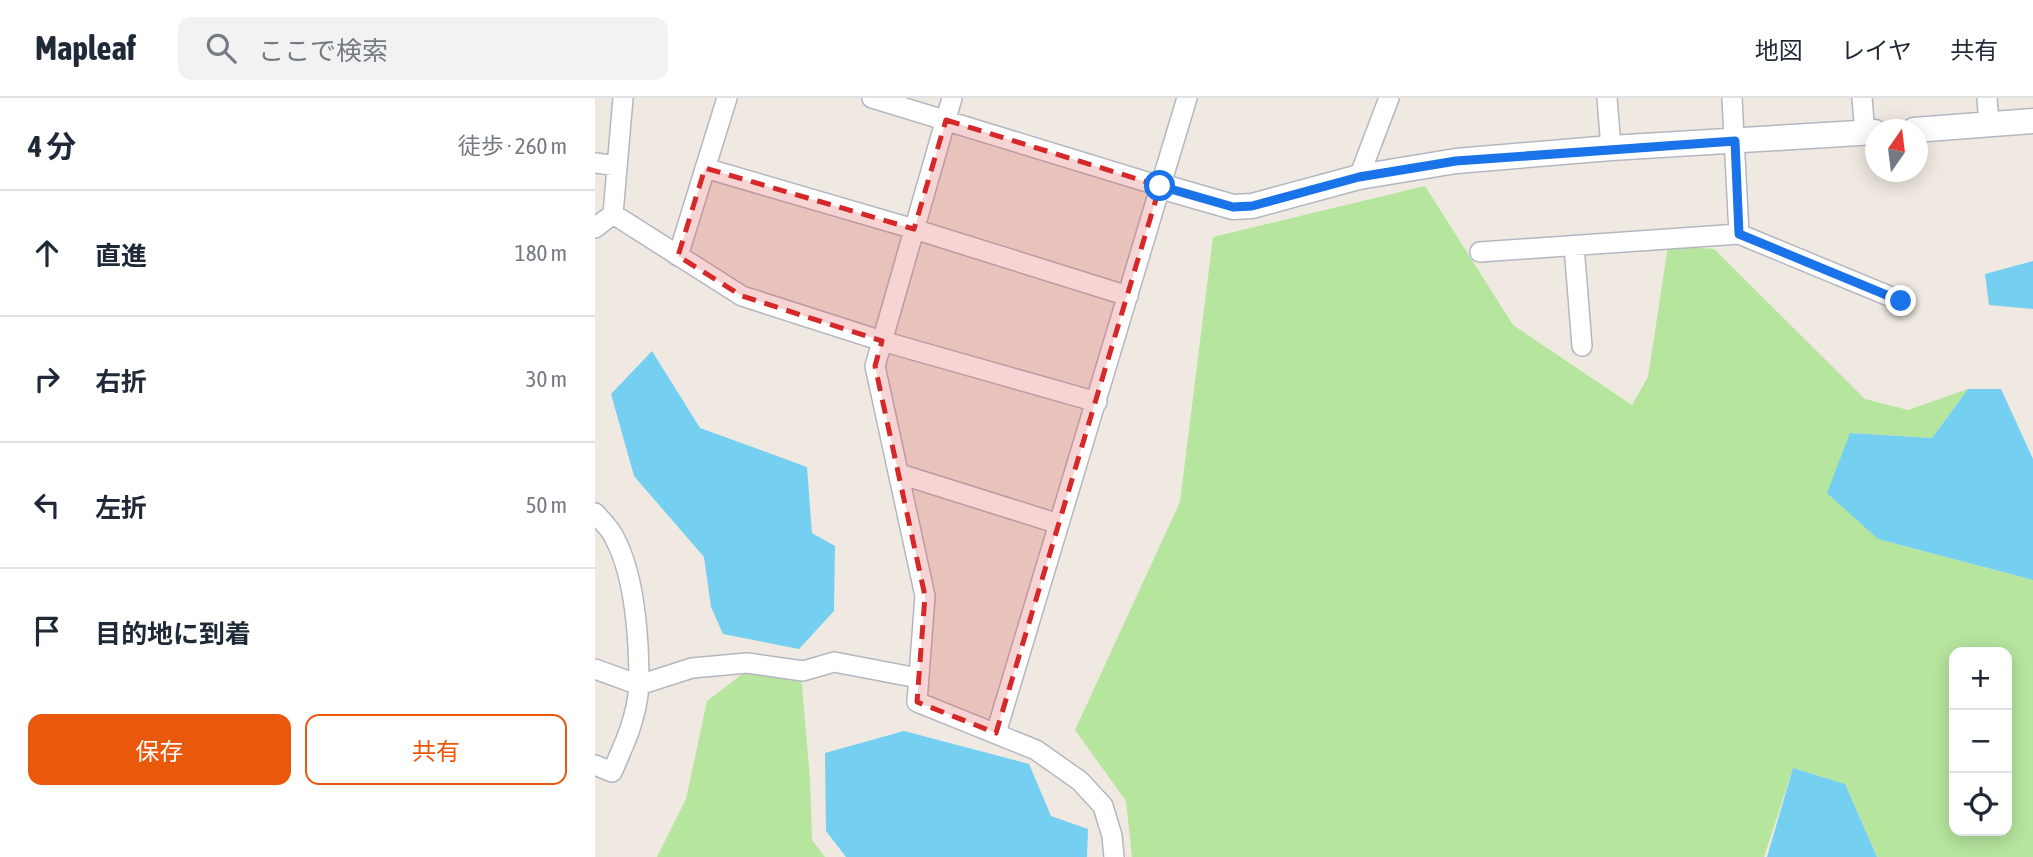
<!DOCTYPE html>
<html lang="ja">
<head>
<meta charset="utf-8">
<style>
  :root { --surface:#fff; --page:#f2f2f3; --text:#1f2937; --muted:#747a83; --line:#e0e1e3; --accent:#ea580c }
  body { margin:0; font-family:"Asap Condensed","Noto Sans JP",sans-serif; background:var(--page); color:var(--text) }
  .controls { position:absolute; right:21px; bottom:21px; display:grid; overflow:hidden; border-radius:14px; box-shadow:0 4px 18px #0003 }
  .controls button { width:63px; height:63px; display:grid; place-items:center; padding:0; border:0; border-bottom:2px solid var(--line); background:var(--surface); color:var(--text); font:35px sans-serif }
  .compass { position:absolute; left:1270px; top:21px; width:63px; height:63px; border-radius:50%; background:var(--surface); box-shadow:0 4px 18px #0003; rotate:14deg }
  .stop { position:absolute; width:21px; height:21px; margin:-16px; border:5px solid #1a73e8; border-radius:50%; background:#fff }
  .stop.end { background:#1a73e8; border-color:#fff; box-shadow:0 2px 7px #0008 }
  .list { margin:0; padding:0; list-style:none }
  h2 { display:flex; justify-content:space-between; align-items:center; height:91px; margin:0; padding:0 28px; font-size:30px }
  h2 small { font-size:23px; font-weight:400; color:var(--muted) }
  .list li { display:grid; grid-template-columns:46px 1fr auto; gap:21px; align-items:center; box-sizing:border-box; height:126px; padding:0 28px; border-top:2px solid var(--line) }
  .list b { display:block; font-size:26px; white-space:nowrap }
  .list em { font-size:23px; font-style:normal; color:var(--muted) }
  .actions { display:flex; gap:14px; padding:21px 28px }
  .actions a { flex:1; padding:16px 0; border:2px solid var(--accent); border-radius:14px; text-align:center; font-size:24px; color:var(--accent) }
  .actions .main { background:var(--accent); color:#fff }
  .icon { flex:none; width:38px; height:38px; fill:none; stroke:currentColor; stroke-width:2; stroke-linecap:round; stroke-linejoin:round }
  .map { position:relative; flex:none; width:1438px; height:759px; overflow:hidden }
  header { display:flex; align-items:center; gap:42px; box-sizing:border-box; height:98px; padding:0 35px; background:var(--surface); border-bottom:2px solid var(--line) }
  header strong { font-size:33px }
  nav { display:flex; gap:38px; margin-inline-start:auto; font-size:24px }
  .search { width:490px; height:63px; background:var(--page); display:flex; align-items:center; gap:18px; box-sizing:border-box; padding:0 24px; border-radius:14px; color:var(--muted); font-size:26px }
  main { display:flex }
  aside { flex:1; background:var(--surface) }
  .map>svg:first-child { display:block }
  .green { fill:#b6e59e; fill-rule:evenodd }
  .water { fill:#75cff0 }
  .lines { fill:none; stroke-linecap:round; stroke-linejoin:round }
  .minor-casing { stroke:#b4b7c1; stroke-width:22 }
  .tertiary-casing { stroke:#b4b7c1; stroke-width:27 }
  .minor { stroke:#fff; stroke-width:19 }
  .tertiary { stroke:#fff; stroke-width:24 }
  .route { stroke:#1a73e8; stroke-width:9 }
  .marked { fill:#d62828; fill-opacity:0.2; stroke:#d62828; stroke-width:5; stroke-dasharray:14 9; stroke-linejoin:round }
</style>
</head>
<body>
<header>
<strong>Mapleaf</strong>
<div class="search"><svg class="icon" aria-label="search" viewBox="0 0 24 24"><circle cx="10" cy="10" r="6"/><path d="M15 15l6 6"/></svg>ここで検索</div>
<nav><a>地図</a><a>レイヤ</a><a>共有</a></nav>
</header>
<main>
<aside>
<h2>4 分<small>徒歩 · 260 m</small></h2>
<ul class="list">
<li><svg class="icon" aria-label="ahead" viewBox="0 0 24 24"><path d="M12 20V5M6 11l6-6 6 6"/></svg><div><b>直進</b></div><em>180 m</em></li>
<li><svg class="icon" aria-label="right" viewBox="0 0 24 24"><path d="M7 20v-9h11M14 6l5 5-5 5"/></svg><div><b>右折</b></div><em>30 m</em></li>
<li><svg class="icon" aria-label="left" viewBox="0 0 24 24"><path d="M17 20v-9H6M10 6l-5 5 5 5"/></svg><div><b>左折</b></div><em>50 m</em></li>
<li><svg class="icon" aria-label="arrive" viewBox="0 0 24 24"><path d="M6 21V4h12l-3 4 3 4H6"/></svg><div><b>目的地に到着</b></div></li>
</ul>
<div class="actions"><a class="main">保存</a><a>共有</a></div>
</aside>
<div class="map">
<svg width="1438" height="759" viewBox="0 0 1438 759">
  <rect width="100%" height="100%" fill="#efe9e1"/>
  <path class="green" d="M830 88 918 227 1037 307 1053 279 1073 148 1119 151 1270 301 1313 312 1373 291 1337 340 1255 335 1283 441 1438 482V759H1282L1250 686 1198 670 1169 759H537L531 703 480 632 585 404 618 139ZM1359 554H1412V733H1359Z
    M154 571 206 577 215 680 217 742 230 759H62L91 701 112 603Z"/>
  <path class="water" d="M1438 163V211L1394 207 1390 176Z
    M57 253 105 330 212 369 217 435 240 448 239 513 204 551 128 536 116 509 109 459 39 378 16 296Z
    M1373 291H1406L1438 361V482L1283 441 1232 395 1255 335 1337 340Z
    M309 633 434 666 456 718 493 731 492 759H251L231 733 230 655Z
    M1198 670 1250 686 1282 759H1172Z"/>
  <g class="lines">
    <defs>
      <path id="minor" d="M277 0 565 88
        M357 0 280 268 330 498 322 604 441 652 485 683 508 708 517 738 519 759
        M1012 0 1016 50
        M1137 0 1144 136
        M1267 0 1270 35
        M1392 0 1394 26
        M0 65 22 68
        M110 70 319 131 533 198
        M764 79 794 0
        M18 116 147 198 287 243 502 304
        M0 130 18 116 28 0
        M979 148 987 248
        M885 154 1144 136 1306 203
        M83 158 132 0
        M305 376 464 426
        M0 415C7 423 16 431 20 441 41 481 44 542 44 587L0 571
        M401 635 592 0
        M0 667 17 674C30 645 42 619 44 587L97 570 152 565 208 573 239 564 323 580"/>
      <path id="tertiary" d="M1319 32 1438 23
        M565 88 638 109 657 108 764 79 861 63 1016 50 1280 34"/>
    </defs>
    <use href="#minor" class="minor-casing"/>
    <use href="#tertiary" class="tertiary-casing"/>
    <use href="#minor" class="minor"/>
    <use href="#tertiary" class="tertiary"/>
  </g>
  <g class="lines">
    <path class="route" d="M565 88 638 109 657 108 764 79 861 63 1140 43 1144 136 1306 203"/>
  </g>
  <path class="marked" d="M351 22 565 88 401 635 322 604 330 498 280 268 287 243 147 198 83 158 110 70 319 131Z"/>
</svg>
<div class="controls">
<button>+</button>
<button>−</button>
<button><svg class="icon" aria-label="locate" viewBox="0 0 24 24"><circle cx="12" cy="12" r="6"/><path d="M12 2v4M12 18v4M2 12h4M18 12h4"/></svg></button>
</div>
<svg class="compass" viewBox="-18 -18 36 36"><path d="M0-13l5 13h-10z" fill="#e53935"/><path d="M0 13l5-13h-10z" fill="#747a83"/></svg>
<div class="stop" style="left:565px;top:88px"></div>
<div class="stop end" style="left:1306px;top:203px"></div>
</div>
</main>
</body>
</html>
